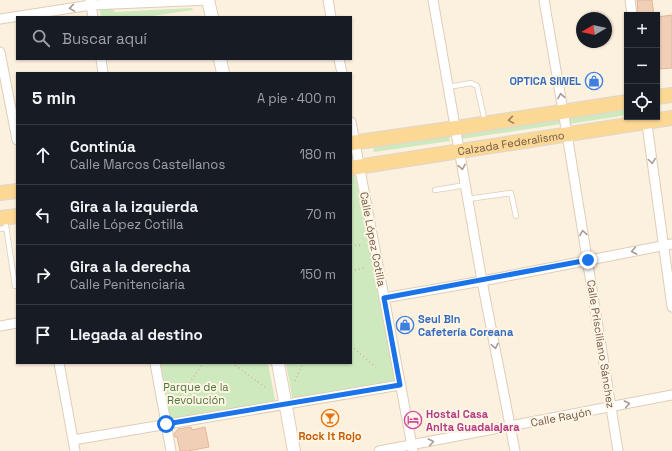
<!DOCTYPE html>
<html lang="es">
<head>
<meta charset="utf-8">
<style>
  :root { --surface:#171b24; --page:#20242c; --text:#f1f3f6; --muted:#9ea1a6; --line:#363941 }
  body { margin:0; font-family:"Space Grotesk",sans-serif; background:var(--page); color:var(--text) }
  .controls { position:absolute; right:12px; top:12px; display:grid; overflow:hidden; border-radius:0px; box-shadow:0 1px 3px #0004 }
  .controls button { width:36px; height:36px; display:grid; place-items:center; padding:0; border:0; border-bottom:1px solid var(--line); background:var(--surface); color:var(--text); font:20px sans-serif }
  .compass { position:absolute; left:576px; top:12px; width:36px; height:36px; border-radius:50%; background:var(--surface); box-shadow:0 1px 3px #0004; rotate:261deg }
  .stop { position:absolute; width:12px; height:12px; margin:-9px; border:3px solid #1a73e8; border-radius:50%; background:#fff }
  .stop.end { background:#1a73e8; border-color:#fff; box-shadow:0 1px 4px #0008 }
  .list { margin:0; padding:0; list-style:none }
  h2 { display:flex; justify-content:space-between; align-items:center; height:52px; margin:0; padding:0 16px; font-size:17px }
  h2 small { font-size:13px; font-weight:400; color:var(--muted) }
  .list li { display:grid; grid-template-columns:26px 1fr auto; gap:12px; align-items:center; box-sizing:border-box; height:60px; padding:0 16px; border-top:1px solid var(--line) }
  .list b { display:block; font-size:15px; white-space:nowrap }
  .list p { margin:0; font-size:13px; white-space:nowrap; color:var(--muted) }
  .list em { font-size:13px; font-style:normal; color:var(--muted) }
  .icon { flex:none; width:22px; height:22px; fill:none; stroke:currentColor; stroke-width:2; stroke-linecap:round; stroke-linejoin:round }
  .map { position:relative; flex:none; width:672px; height:451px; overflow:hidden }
  .search { position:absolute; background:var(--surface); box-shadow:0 1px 3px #0004; left:16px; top:16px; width:336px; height:44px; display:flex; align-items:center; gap:10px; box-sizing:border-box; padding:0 14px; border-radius:0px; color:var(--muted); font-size:15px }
  .panel { position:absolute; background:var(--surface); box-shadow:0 1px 3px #0004; left:16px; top:72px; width:336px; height:292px; border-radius:0px }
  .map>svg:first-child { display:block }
  .green { fill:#cee9bd }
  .building { fill:#f1cfb6; stroke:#e4b696 }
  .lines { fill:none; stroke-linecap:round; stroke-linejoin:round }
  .lane-casing { stroke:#dfcdba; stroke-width:6 }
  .street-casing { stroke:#dfcdba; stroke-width:11 }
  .secondary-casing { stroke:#e4ceb8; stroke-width:14 }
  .primary-casing { stroke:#ddd7d3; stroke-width:16 }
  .path { stroke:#d5b29a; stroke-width:1.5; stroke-dasharray:1 3; stroke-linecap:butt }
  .lane { stroke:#fff; stroke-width:4.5 }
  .street { stroke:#fff; stroke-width:9 }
  .secondary { stroke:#fff; stroke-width:12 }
  .primary { stroke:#fcd895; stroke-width:14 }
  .oneway { stroke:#aa9a91 }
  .oneway2 { stroke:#9b7e5e }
  .route { stroke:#1a73e8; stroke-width:5 }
  .labels { text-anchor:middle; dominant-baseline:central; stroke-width:4; stroke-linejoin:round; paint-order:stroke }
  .shop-label { font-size:11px; font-weight:bold; fill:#366cbe; stroke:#fff5e4; text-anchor:end }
  .street-label { font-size:11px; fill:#715747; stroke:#fff5e4 }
  .park-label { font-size:11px; fill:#4e783f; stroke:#fff5e4 }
  .hotel-label { font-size:11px; font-weight:bold; fill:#b23c85; stroke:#fff5e4; text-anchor:start }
  .food-label { font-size:11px; font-weight:bold; fill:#c56008; stroke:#fff5e4 }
</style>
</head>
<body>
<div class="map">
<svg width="672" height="451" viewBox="0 0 672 451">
  <rect width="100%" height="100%" fill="#fcf1de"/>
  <path class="green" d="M109 6 115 12 192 8 193 10 145 17H101L99 7Z
    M627 105V115L569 124 568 113Z
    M559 114 561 124 461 139 459 129Z
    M448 131 450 141 374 152 372 142Z
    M351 169H354L397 388 294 407 286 363H351Z
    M160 363H268L277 410 171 429Z"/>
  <path class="building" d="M637 0H652L654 15H638Z
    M672 15V68L657 69V61H658L657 17Z
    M191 427 192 430 205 427 209 447 188 451H180L177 437H175L174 434 178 429Z"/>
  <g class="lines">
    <defs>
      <path id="lane" d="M448 87 471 83 477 86 485 122
        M435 190 466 185
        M468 199 511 193 516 216
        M5 219 15 286
        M0 229 6 228"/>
      <path id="street" d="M90 0 93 17
        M328 0 331 17
        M433 0 482 281 515 451
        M544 0 567 134 618 451
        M630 0 632 15
        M0 19 91 5 209 0
        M0 52 17 140
        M101 59 103 73
        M339 59 342 73
        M646 117 672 307
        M351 122 413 451
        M384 298 482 281 672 244
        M0 326 17 323
        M59 363 75 451
        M155 363 171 451
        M73 440 400 385
        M379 451 672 395"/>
      <path id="secondary" d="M208 0 212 17
        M220 59 223 73
        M278 363 294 451"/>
      <g id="primary">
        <path d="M657 97 672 95"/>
        <path d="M351 143 456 128 627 102"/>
        <path id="s1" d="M351 168 672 118"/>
        <path d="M0 193 17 191"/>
        <path d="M0 218 17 216"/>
      </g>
    </defs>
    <use href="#lane" class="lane-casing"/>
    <use href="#street" class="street-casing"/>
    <use href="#secondary" class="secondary-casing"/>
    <use href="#primary" class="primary-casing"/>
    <path class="path" d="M351 246 360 245
      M351 271 365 268
      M351 346 376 367
      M232 363 265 387
      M295 381 303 363
      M176 403 203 363"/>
    <use href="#lane" class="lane"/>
    <use href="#street" class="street"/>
    <use href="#secondary" class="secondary"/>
    <use href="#primary" class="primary"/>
  </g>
  <defs><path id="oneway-chevron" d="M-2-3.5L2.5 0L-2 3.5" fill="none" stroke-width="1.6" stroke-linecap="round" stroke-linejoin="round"/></defs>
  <g class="oneway">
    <use href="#oneway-chevron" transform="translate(72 8) rotate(171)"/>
    <use href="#oneway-chevron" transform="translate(561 96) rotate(-100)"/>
    <use href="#oneway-chevron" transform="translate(652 161) rotate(82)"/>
    <use href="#oneway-chevron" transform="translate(462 167) rotate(80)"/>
    <use href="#oneway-chevron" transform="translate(583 233) rotate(-99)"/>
    <use href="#oneway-chevron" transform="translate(634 251) rotate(169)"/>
    <use href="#oneway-chevron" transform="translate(495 346) rotate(79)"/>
    <use href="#oneway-chevron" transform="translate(627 404) rotate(-11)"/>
    <use href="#oneway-chevron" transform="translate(431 442) rotate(-11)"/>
  </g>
  <use class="oneway2" href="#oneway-chevron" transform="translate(511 120) rotate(171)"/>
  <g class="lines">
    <path class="route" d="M166 424 400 385 384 298 588 260"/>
  </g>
  <defs>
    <symbol id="shop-ring" viewBox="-11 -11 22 22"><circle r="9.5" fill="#fff5e4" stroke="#3f7fe0" stroke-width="1.5"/><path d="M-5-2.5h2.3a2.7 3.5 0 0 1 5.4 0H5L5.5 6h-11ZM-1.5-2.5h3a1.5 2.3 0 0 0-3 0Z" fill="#3f7fe0"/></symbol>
    <symbol id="bar-ring" viewBox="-11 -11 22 22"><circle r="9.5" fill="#fff5e4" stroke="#e8710a" stroke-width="1.5"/><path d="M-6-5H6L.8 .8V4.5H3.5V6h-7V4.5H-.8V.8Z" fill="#e8710a"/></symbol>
    <symbol id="hotel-ring" viewBox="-11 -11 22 22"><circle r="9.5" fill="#fff5e4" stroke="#d1479c" stroke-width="1.5"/><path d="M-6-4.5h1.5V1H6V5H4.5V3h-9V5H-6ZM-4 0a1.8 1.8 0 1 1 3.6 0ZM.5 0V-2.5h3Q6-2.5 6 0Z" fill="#d1479c"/></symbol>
  </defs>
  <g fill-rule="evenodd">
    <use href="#shop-ring" x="584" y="71" width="20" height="20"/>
    <use href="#shop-ring" x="395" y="315" width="20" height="20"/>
    <use href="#bar-ring" x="320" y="408" width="20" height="20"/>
    <use href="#hotel-ring" x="403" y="410" width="20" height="20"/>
  </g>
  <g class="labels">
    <g class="shop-label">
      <text x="581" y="81">OPTICA SIWEL</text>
      <text x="418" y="319" text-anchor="start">Seul Bin<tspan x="418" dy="13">Cafetería Coreana</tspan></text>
    </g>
    <g class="street-label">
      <text stroke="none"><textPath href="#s1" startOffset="162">Calzada Federalismo</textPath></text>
      <text transform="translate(373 239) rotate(79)">Calle López Cotilla</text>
      <text transform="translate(601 344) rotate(81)">Calle Prisciliano Sánchez</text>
      <text transform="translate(561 417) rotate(-11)">Calle Rayón</text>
    </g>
    <g class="park-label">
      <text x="196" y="387">Parque de la<tspan x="196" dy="13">Revolución</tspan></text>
    </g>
    <g class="hotel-label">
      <text x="426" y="414">Hostal Casa<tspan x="426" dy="13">Anita Guadalajara</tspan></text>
    </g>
    <g class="food-label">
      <text x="330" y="436">Rock It Rojo</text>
    </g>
  </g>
</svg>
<div class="controls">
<button>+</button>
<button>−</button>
<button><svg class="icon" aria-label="locate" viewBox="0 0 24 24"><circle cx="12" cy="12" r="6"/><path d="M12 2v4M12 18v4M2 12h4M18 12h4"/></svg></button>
</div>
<svg class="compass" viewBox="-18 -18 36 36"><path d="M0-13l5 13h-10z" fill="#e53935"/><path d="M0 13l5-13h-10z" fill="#9ea1a6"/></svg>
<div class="stop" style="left:166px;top:424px"></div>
<div class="stop end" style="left:588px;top:260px"></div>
<div class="search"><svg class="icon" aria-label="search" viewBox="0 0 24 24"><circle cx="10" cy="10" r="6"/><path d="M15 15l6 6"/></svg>Buscar aquí</div>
<section class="panel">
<h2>5 min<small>A pie · 400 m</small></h2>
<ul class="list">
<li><svg class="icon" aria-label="ahead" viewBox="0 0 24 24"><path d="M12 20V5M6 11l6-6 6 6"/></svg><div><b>Continúa</b><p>Calle Marcos Castellanos</p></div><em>180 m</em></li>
<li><svg class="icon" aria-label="left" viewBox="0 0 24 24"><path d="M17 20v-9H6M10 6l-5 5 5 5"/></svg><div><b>Gira a la izquierda</b><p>Calle López Cotilla</p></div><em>70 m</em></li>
<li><svg class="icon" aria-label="right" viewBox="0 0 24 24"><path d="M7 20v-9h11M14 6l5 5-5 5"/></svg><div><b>Gira a la derecha</b><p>Calle Penitenciaria</p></div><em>150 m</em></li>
<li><svg class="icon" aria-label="arrive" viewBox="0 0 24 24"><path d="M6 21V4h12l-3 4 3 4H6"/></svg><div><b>Llegada al destino</b></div></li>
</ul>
</section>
</div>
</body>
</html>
